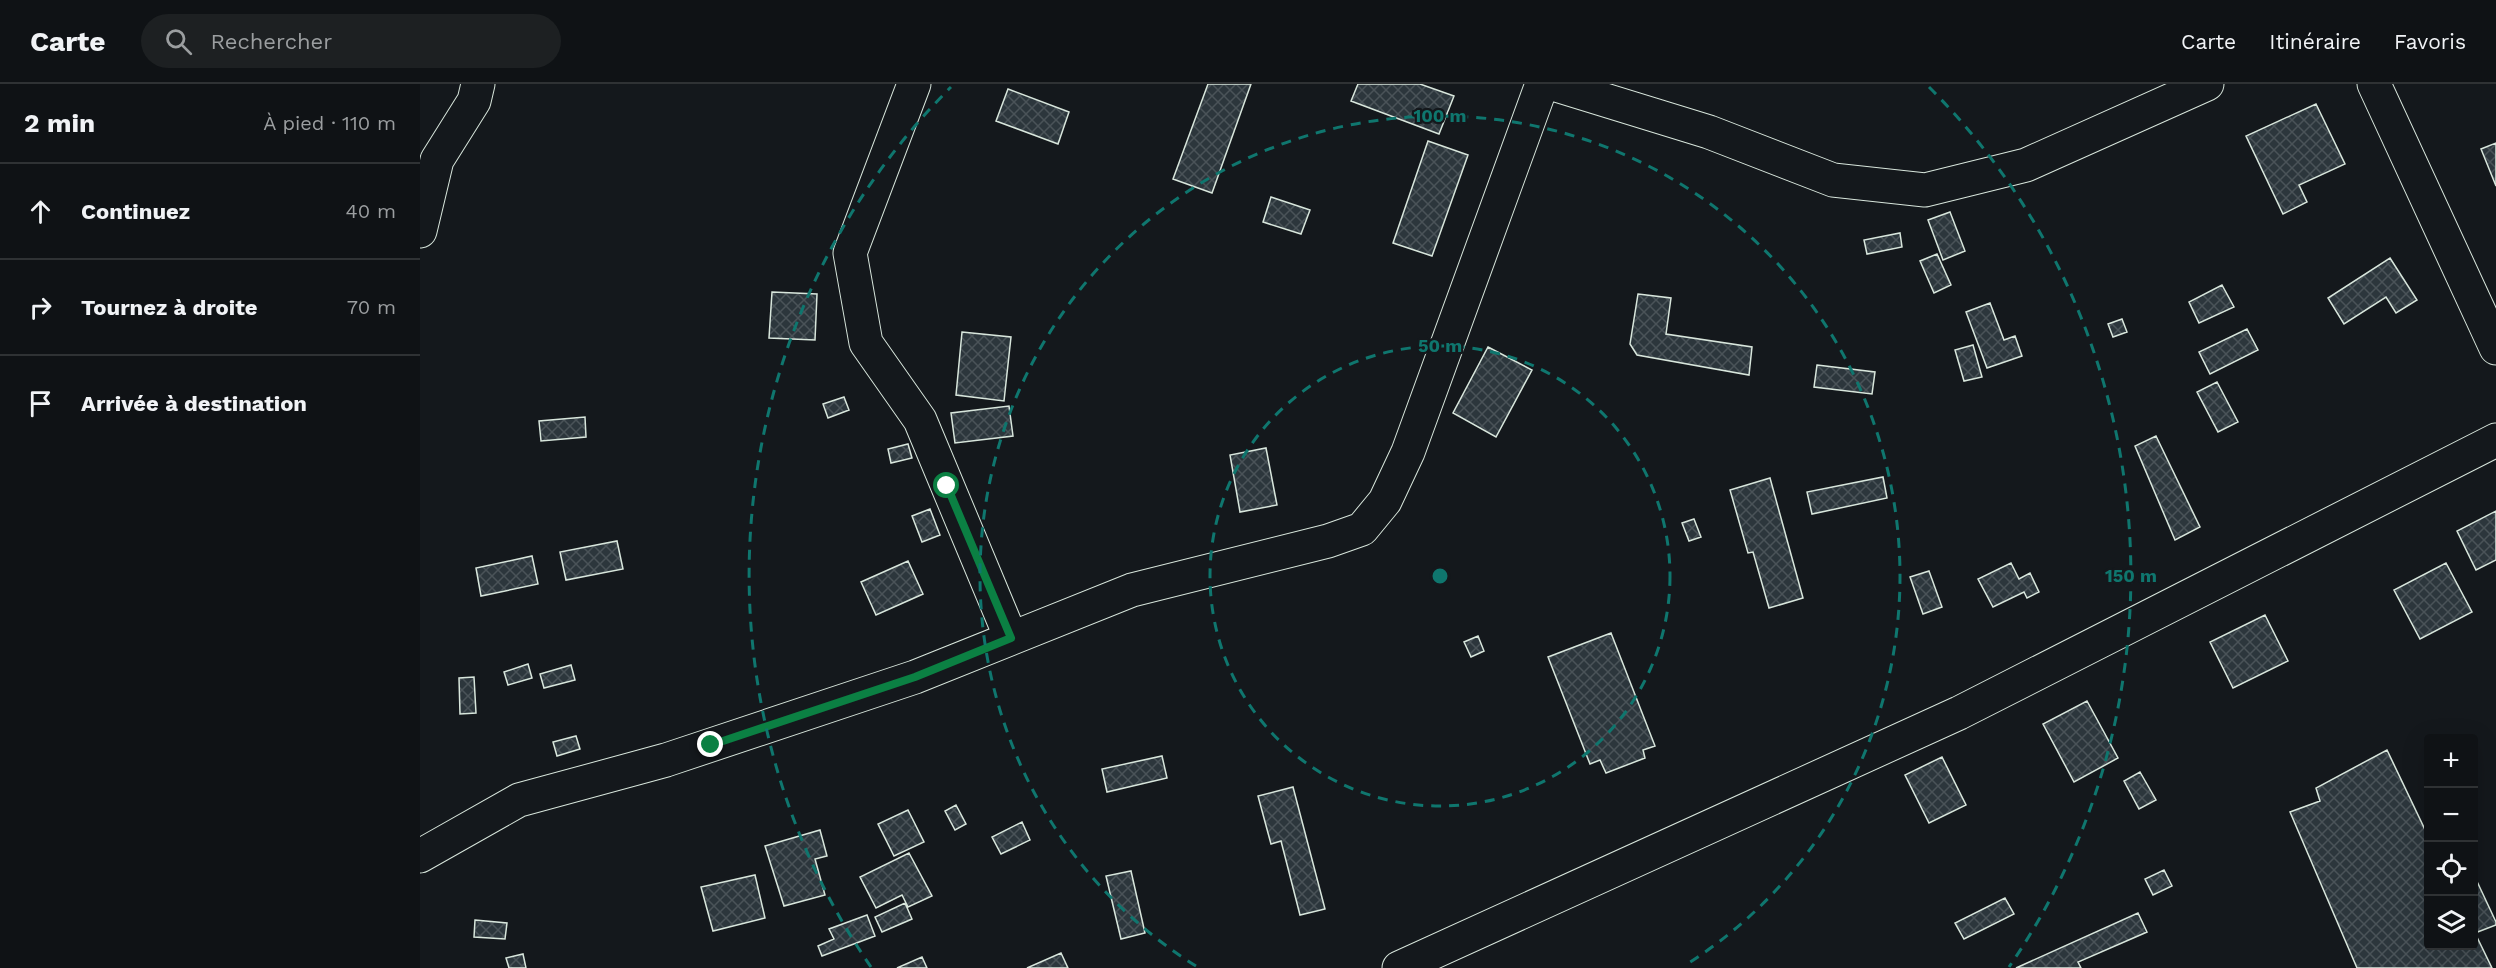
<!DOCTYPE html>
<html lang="fr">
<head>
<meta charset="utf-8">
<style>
  :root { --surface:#0f1215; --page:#1d2022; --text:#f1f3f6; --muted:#9b9ea0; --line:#2f3234 }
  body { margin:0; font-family:"Work Sans",sans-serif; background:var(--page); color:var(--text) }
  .controls { position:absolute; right:18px; bottom:18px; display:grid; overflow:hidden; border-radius:6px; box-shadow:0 6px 24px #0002 }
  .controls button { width:54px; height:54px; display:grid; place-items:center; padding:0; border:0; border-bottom:2px solid var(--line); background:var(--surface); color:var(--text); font:30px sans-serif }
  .stop { position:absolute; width:18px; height:18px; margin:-14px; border:4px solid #0b8043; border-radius:50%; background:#fff }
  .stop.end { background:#0b8043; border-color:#fff; box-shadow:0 2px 6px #0008 }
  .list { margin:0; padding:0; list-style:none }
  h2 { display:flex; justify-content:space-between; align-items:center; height:78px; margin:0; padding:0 24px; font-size:26px }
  h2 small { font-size:20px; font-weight:400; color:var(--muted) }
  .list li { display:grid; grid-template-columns:39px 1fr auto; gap:18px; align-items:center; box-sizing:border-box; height:96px; padding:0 24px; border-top:2px solid var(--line) }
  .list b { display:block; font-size:22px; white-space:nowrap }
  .list em { font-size:20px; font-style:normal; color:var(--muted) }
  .icon { flex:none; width:33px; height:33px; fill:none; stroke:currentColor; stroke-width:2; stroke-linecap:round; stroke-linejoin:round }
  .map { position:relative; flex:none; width:2076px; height:884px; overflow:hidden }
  header { display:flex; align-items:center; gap:36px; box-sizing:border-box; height:84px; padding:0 30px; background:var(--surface); border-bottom:2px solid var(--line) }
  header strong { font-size:28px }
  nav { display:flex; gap:33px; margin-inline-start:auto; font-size:21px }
  .search { width:420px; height:54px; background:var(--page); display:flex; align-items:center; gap:15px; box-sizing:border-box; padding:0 21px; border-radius:33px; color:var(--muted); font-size:22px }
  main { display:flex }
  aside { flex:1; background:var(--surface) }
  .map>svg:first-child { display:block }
  .building { fill:url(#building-cross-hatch); stroke:#d8e6dc; stroke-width:1.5 }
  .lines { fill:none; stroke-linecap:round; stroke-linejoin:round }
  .minor-casing { stroke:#d8e6dc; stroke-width:35 }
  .minor { stroke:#14181c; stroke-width:33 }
  .route { stroke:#0b8043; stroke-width:8 }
  .ring { fill:none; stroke:#0f766e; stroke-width:3; stroke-dasharray:10 8 }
  .centre { fill:#0f766e; stroke:#14181c; stroke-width:3 }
  .ring-label { font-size:18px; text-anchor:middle; font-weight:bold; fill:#0f766e; stroke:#14181c; stroke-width:4.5; stroke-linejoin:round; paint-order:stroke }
</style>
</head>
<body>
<header>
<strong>Carte</strong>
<div class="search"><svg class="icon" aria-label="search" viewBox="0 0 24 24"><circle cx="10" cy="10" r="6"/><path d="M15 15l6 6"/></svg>Rechercher</div>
<nav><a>Carte</a><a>Itinéraire</a><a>Favoris</a></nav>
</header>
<main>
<aside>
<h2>2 min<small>À pied · 110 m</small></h2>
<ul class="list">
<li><svg class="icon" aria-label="ahead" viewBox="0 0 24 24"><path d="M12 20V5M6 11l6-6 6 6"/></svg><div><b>Continuez</b></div><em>40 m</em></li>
<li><svg class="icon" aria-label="right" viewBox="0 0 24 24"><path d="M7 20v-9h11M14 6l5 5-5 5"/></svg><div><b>Tournez à droite</b></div><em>70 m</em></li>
<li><svg class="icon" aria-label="arrive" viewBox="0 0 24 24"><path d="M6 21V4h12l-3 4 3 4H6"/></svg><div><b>Arrivée à destination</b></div></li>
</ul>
</aside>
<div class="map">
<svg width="2076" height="884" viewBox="0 0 2076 884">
  <defs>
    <pattern id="building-cross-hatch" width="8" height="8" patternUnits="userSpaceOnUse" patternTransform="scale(1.5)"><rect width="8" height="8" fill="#2c363c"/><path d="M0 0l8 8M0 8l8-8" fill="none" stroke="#4a5358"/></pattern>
  </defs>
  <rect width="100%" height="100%" fill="#14181c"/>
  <path class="building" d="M788 0H831L792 109 753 95Z
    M938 0H1000L1034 12 1019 50 931 17Z
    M588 5 649 28 638 60 576 37Z
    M1896 20 1925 80 1879 101 1887 118 1863 130 1826 52Z
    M1008 57 1048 71 1012 172 973 159Z
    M2076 59V102L2061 65Z
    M851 113 890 126 881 150 843 138Z
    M1530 128 1545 167 1523 176 1508 136Z
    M1480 149 1482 163 1447 170 1444 156Z
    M1517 170 1531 201 1514 209 1500 177Z
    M1970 174 1997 216 1976 229 1966 213 1924 240 1908 214Z
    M1802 201 1814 223 1779 239 1769 218Z
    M352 208 397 210 395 256 349 254Z
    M1218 210 1251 214 1246 250 1332 263 1329 291 1217 271 1210 260Z
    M1570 219 1584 256 1595 252 1602 272 1567 284 1546 228Z
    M1702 235 1707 248 1693 253 1688 240Z
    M1827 245 1838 266 1790 290 1779 268Z
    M542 248 591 253 584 317 536 311Z
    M1553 261 1562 293 1544 297 1535 266Z
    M1068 263 1112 286 1076 353 1033 329Z
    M1397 281 1455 288 1452 310 1394 303Z
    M1797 298 1818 338 1798 348 1777 308Z
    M424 313 429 326 408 334 403 320Z
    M589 322 593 352 535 359 531 329Z
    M165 333 166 353 121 357 119 337Z
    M1736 352 1780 443 1755 456 1715 362Z
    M488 360 492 374 471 379 468 365Z
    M846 364 857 421 820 428 810 371Z
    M1463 393 1467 414 1392 430 1387 408Z
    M1350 394 1383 514 1349 524 1333 468 1328 469 1310 406Z
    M510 425 520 451 502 458 492 432Z
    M2076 427V476L2056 486 2037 447Z
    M1274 435 1281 453 1269 457 1262 439Z
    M197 457 203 485 146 496 140 468Z
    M112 472 118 500 61 512 56 484Z
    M488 477 503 510 456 531 441 498Z
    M1591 479 1599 495 1610 489 1619 508 1607 514 1604 508 1573 523 1558 495Z
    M2026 479 2052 528 2000 555 1974 506Z
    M1509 487 1522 523 1503 530 1490 493Z
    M1845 531 1868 577 1813 604 1790 558Z
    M1191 549 1235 662 1223 666 1225 674 1186 689 1180 676 1170 680 1128 573Z
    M1058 552 1064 567 1051 573 1044 558Z
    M108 580 112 594 88 601 84 588Z
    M151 581 155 596 124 604 120 590Z
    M54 593 56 629 40 630 39 594Z
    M1667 617 1698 674 1654 698 1623 640Z
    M156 652 160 665 137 672 133 658Z
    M1967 666 2008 752V862H2054V791L2076 838V841L2055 849 2072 884H1937L1870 728 1900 717 1896 704Z
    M742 672 747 694 687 708 682 685Z
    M1522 673 1546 721 1509 739 1485 691Z
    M1720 688 1736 716 1719 725 1704 697Z
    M873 703 905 825 880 831 861 757 851 760 838 712Z
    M536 721 546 740 535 746 525 727Z
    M488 726 504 758 474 772 458 740Z
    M602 738 610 756 581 770 572 753Z
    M400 746 407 772 395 775 405 811 364 822 345 762Z
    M489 769 512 812 488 823 482 811 456 824 440 793Z
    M1744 786 1752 802 1733 811 1725 795Z
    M711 787 725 849 701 855 686 792Z
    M335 791 345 834 293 847 281 803Z
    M1585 814 1594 830 1544 855 1535 839Z
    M485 819 492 835 462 848 455 833Z
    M1718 829 1727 848 1658 878 1661 884H1596Z
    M447 831 455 852 402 872 398 862 414 855 409 845Z
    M55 836 87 839 85 855 54 853Z
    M641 869 648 884H607Z
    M103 870 106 884H89L86 874Z
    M502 873 507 884H477Z"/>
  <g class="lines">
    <defs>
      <path id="minor" d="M494 0 430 169 446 259 500 336 591 554
        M1133 0 1289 48 1413 96 1505 106 1606 81 1787 0
        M1954 0 2076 264
        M0 147 17 76 54 17 58 0
        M0 772 99 716 246 676 495 593 712 506 908 457 942 445 965 417 988 368 1122 0
        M979 884 1539 629 2076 356"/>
    </defs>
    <use href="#minor" class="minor-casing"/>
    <use href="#minor" class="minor"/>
  </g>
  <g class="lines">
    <path class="route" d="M291 661 495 593 591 554 527 402"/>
  </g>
  <g class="ring">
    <circle cx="1020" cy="492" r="230"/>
    <path d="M776 882A460 460 0 1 1 1264 882"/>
    <path d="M451 883A691 691 0 0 1 531 3M1509 3A691 691 0 0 1 1589 883"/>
  </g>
  <circle cx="1020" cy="492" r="9" class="centre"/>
  <g class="ring-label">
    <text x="1020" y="38">100 m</text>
    <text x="1020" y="268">50 m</text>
    <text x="1711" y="498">150 m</text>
  </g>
</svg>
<div class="controls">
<button>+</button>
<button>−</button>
<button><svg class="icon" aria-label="locate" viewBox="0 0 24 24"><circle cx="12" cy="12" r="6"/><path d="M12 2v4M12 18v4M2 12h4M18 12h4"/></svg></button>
<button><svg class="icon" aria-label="layers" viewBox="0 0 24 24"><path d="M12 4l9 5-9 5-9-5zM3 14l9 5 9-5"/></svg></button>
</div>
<div class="stop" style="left:527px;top:402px"></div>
<div class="stop end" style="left:291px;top:661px"></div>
</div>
</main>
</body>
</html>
